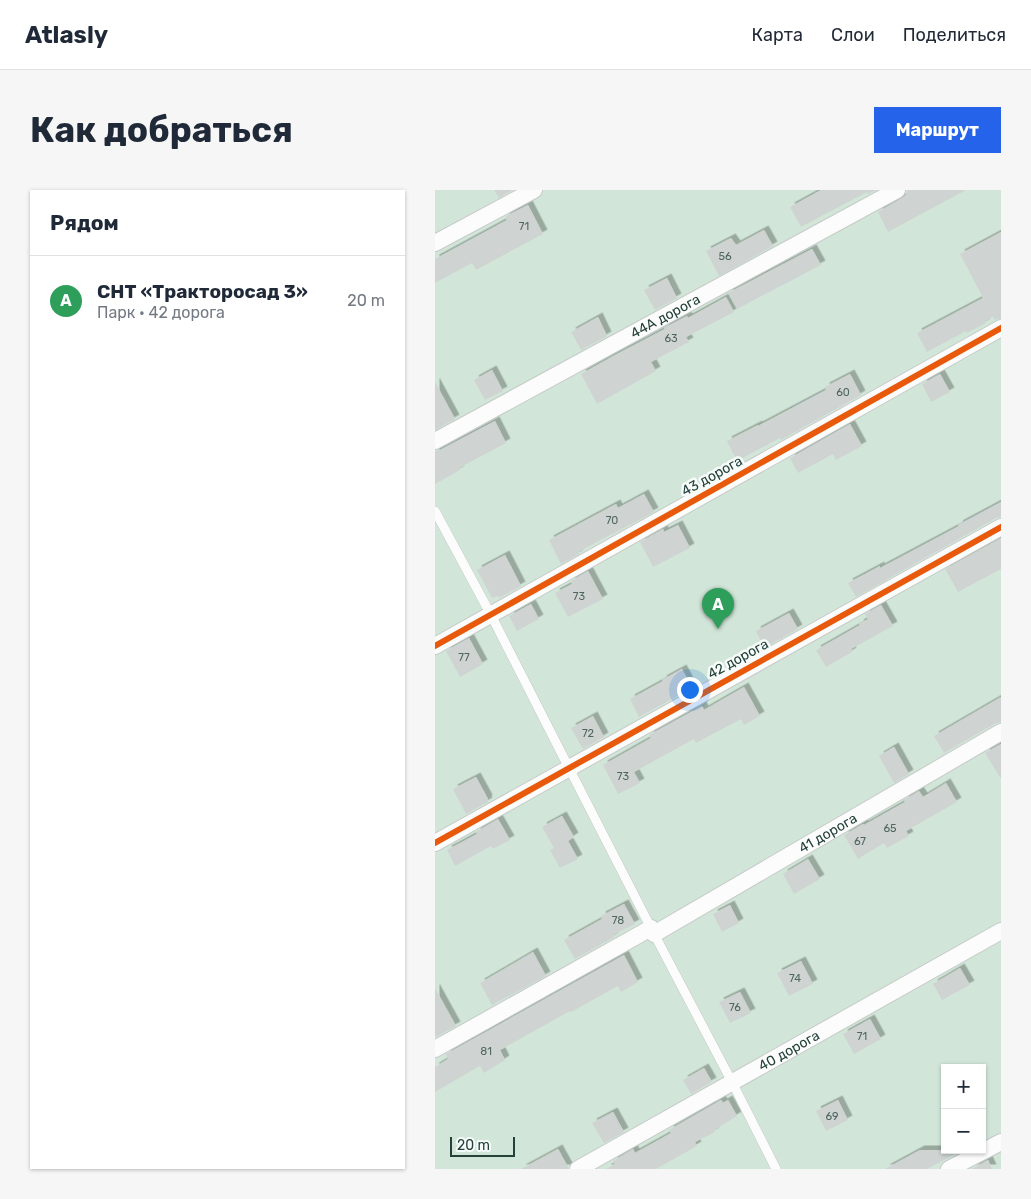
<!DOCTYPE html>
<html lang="ru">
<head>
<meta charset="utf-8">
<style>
  body { margin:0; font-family:Rubik,sans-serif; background:#f6f6f7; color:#1f2937 }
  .controls { position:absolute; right:15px; bottom:15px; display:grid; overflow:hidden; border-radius:0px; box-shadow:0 1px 4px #0004 }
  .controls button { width:45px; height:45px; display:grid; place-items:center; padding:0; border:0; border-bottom:1px solid #e0e1e3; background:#fff; color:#1f2937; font:25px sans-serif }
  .scale { position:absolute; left:15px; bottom:12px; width:65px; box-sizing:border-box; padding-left:5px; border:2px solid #24423a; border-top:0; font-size:14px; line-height:18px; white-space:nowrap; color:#24423a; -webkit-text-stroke:4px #f7fbf9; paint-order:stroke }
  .you { position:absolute; left:254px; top:499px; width:18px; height:18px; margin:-12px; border:4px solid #fff; border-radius:50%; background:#1a73e8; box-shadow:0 0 0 8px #1a73e833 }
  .badge { display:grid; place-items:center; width:32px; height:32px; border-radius:50%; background:#2563eb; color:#fff; font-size:16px; font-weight:700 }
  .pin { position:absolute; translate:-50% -41px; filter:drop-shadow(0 1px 2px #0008) }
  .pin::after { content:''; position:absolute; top:26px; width:18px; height:15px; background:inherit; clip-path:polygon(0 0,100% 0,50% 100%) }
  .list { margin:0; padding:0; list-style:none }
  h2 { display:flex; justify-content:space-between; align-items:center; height:65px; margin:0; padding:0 20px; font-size:21px }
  h2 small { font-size:16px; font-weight:400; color:#747a83 }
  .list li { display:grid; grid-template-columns:32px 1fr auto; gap:15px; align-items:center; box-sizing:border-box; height:90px; padding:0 20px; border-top:1px solid #e0e1e3 }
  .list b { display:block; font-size:19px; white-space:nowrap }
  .list p { margin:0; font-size:16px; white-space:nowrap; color:#747a83 }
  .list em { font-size:16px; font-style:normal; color:#747a83 }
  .map { position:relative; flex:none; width:566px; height:979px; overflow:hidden; border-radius:0px }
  header { display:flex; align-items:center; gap:30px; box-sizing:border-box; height:70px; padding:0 25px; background:#fff; border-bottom:1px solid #e0e1e3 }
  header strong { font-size:24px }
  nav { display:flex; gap:28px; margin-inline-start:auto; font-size:18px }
  .intro { display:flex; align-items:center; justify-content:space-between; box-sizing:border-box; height:120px; padding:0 30px }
  h1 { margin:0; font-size:35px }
  .button { padding:12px 22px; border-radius:0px; background:#2563eb; color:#fff; font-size:18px; font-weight:700 }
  main { display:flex; gap:30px; padding:0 30px }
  aside { flex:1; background:#fff; border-radius:0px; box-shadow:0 1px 4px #0004 }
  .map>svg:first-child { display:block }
  .green { fill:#d1e6d8; fill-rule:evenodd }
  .building { fill:#cfd4d2; filter:url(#shadow) }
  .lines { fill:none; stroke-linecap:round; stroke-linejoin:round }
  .service-casing { stroke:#c5cac8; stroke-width:10 }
  .minor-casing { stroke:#c5cac8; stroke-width:18 }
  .service { stroke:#fcfcfc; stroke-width:9 }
  .minor { stroke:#fcfcfc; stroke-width:16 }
  .cycleway-casing { stroke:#f7fbf9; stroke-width:9 }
  .cycleway { stroke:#e8590c; stroke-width:6 }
  .labels { text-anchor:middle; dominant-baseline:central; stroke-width:5; stroke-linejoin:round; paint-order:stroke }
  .number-label { font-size:11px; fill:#506761 }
  .street-label { font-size:14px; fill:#24423a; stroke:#f7fbf9 }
</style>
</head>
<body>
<header>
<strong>Atlasly</strong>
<nav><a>Карта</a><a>Слои</a><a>Поделиться</a></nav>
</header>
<div class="intro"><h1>Как добраться</h1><a class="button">Маршрут</a></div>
<main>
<aside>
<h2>Рядом<small></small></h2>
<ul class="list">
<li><span class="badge" style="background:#2e9e5b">A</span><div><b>СНТ «Тракторосад 3»</b><p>Парк · 42 дорога</p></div><em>20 m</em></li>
</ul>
</aside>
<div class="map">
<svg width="566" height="979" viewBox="0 0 566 979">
  <defs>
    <filter id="shadow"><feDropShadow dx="4.5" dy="-4.5" stdDeviation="0" flood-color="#0004"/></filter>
  </defs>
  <rect width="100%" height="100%" fill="#e8edeb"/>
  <!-- green -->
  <path class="green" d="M0,0H566V979H0ZM510,878H547V960H510Z"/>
  <!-- building -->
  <g class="building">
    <polygon points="59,0 78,0 64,8"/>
    <polygon points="386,0 441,0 433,4 432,2 366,37 355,17"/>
    <polygon points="472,0 531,0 453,42 443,22 467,8 471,5"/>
    <polygon points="93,15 108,44 41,80 37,73 0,93 0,69 72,30 70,28 73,25"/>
    <polygon points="329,40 338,56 284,86 271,61 296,48 301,55"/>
    <polygon points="566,42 566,128 560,130 558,127 550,131 551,133 532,143 531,141 492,162 482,143 548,108 525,64"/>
    <polygon points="377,59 386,75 302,119 293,103"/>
    <polygon points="232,88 242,108 220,120 209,100"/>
    <polygon points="291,107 299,122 251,147 254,152 216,172 221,181 162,214 146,184 182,164 230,139 229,138 252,126 253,128"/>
    <polygon points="163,127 172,146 146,160 136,142"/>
    <polygon points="57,180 68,201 50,210 39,190"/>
    <polygon points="415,184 426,205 346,250 345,248 302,271 292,251 323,235 323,236 391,200 390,197"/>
    <polygon points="505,184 515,202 496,212 487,194"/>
    <polygon points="0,192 20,229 0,240"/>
    <polygon points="60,231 71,253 24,278 25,280 0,294 0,261 5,260"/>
    <polygon points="415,234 427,256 401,270 398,264 363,283 355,268"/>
    <polygon points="209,304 219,322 143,362 144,364 126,374 114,350 181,314 183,318"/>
    <polygon points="566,312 566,327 561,328 421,407 413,393 445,376 445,378 524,336 523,335"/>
    <polygon points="243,335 255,358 218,377 205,352 228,339 229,342"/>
    <polygon points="566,348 566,379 523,402 510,379"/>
    <polygon points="70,365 86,396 64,408 63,406 57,408 42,380"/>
    <polygon points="153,381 168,409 133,427 120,403 137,394 136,391"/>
    <polygon points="96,414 104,429 82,441 74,426"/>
    <polygon points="446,415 458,436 416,459 417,462 391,477 381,460 425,435 424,434 433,429 430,424"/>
    <polygon points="354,423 363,439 329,458 321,441"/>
    <polygon points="34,448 48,474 25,487 11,461"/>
    <polygon points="247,479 257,498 204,527 195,509 228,491 227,490"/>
    <polygon points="309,497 325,526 309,535 306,529 261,553 259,549 199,582 205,593 183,604 168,575 216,548 214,545 267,516 269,520"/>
    <polygon points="566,507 566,532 561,533 509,563 499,546"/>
    <polygon points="158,526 169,547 148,559 136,538"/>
    <polygon points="566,554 566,589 550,563"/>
    <polygon points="459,557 474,584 459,593 444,566"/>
    <polygon points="41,587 53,609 52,610 53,612 31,624 18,599"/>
    <polygon points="511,593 522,612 471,641 474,646 452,658 449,653 423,669 409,645 428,634 429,635 470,612 469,610 484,601 488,607"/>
    <polygon points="127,626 139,647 133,651 143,669 125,678 115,660 119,658 107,637"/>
    <polygon points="63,629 75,650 58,659 56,656 20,676 12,660 42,644 41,642"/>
    <polygon points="373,669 385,689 359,704 348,684"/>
    <polygon points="189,714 200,734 178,745 179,747 140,769 129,750 167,729 166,726"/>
    <polygon points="295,715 304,733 287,742 278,724"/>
    <polygon points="98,762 111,786 57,815 45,793"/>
    <polygon points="189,765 203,792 186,802 183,796 136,822 135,821 65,860 70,870 49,883 45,876 0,902 0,877 13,869 11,864"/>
    <polygon points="366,771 378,794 354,806 342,783"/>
    <polygon points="525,778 535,795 507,810 498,794"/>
    <polygon points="0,798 21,836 1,847 0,845"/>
    <polygon points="305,802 316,823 295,833 284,812"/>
    <polygon points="435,829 446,849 419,864 408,844"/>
    <polygon points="269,878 277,892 256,904 248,890"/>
    <polygon points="286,910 288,913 293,910 302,926 279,940 280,942 260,952 262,956 221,979 171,979 180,974 178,971 198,959 200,963 236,943 234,940"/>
    <polygon points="403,910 413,930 391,941 381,921"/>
    <polygon points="178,922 189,942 169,953 157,933"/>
    <polygon points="123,959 133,977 133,979 86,979"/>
    <polygon points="485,960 528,960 492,979 450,979"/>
    <polygon points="553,970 557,979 537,979"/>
  </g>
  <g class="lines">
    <!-- service casing -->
    <g class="service-casing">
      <polyline id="service" points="0,321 56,425 134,578 216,738 297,892 341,979"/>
    </g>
    <!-- minor casing -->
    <g class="minor-casing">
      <g id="minor">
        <polyline points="0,53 99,0"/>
        <path id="s1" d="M0,251L462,0"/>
        <polyline points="0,456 566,138"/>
        <polyline points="0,653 566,337"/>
        <path id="s2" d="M219,744L566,542"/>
        <polyline points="0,859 216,738"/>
        <path id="s3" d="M143,979L566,741"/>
        <polyline points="514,979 566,952"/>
      </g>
    </g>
    <!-- service -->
    <use href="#service" class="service"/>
    <!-- minor -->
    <use href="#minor" class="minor"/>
    <!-- cycleway casing -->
    <g class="cycleway-casing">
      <g id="cycleway">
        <polyline points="0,456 566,138"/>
        <polyline points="0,653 566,337"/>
      </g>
    </g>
    <!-- cycleway -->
    <use href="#cycleway" class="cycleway"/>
  </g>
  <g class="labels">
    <!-- number labels -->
    <g class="number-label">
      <text x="89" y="36">71</text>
      <text x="290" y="66">56</text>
      <text x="236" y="148">63</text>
      <text x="408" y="202">60</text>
      <text x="177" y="330">70</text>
      <text x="144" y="406">73</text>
      <text x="29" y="467">77</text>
      <text x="153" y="543">72</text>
      <text x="188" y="586">73</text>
      <text x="455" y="638">65</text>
      <text x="425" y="651">67</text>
      <text x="183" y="730">78</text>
      <text x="360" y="788">74</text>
      <text x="300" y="817">76</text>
      <text x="427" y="846">71</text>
      <text x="51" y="861">81</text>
      <text x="397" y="926">69</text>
    </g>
    <!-- street labels -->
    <g class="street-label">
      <text stroke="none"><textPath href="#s1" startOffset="262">44А дорога</textPath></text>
      <text transform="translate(277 286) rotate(-29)">43 дорога</text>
      <text transform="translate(303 469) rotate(-29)">42 дорога</text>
      <text stroke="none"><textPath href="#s2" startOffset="201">41 дорога</textPath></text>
      <text stroke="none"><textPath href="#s3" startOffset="242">40 дорога</textPath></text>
    </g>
  </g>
</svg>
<div class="controls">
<button>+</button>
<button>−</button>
</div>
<div class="scale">20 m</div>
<div class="you"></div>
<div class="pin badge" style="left:283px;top:439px;background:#2e9e5b">A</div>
</div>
</main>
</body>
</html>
